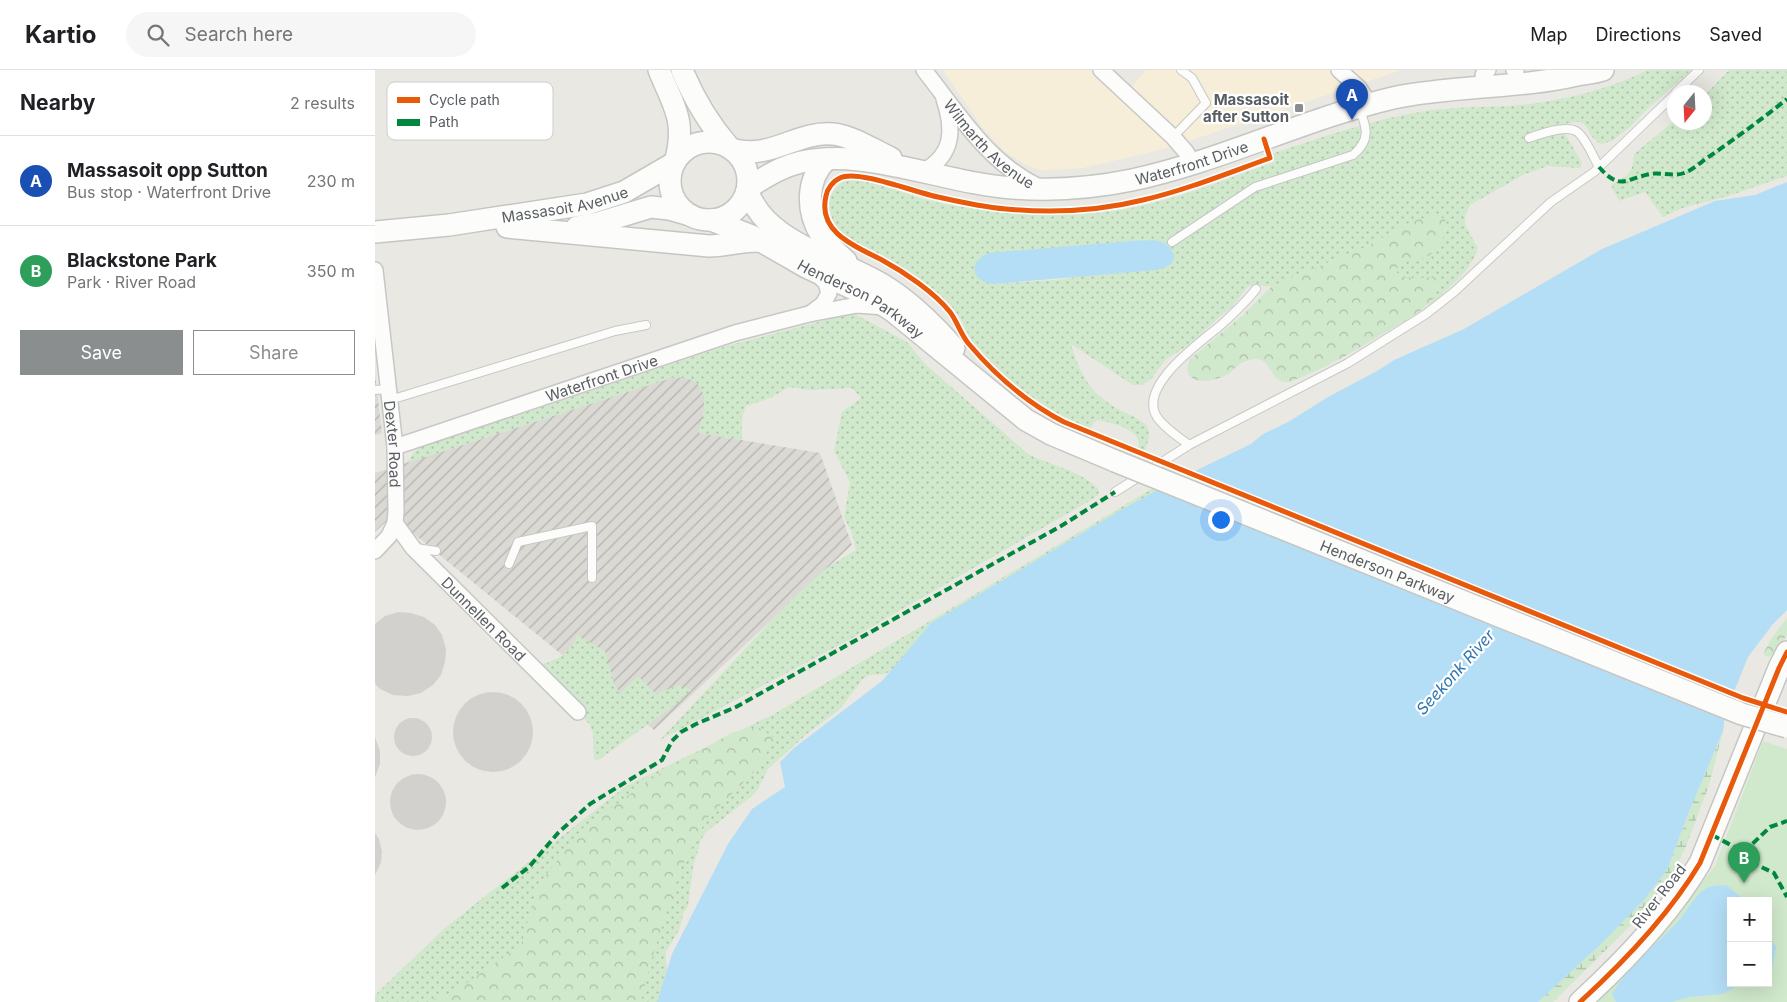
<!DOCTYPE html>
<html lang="en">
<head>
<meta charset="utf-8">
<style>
  body { margin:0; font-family:Inter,sans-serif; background:#f6f6f6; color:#202124 }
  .controls { position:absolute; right:15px; bottom:15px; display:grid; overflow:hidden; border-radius:0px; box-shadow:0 5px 20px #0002 }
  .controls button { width:45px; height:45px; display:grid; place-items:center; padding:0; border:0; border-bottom:1px solid #e0e0e0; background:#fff; color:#202124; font:25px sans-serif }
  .compass { position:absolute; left:1292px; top:15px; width:45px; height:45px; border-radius:50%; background:#fff; box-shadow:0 5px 20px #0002; rotate:198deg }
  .you { position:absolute; left:845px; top:449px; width:18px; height:18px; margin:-12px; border:4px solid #fff; border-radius:50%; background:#1a73e8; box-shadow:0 0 0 8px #1a73e833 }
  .badge { display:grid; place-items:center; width:32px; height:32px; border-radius:50%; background:#8b8e8f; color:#fff; font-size:16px; font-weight:700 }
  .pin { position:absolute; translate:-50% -41px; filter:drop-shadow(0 1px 2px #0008) }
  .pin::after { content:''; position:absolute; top:26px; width:18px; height:15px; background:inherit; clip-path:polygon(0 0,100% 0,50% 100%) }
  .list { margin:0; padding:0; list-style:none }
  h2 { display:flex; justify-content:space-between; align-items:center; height:65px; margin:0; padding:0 20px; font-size:21px }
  h2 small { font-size:16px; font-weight:400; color:#757577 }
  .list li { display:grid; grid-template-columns:32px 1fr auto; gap:15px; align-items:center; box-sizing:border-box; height:90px; padding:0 20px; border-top:1px solid #e0e0e0 }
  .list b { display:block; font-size:19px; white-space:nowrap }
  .list p { margin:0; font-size:16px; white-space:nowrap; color:#757577 }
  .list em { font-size:16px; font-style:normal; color:#757577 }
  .actions { display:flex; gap:10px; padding:15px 20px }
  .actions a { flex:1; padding:11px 0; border:1px solid #8b8e8f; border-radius:0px; text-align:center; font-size:18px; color:#8b8e8f }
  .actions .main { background:#8b8e8f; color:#fff }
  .icon { flex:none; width:28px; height:28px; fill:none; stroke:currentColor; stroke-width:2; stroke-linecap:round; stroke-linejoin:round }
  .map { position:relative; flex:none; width:1412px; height:932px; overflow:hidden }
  header { display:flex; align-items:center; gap:30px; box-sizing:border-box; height:70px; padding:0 25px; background:#fff; border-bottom:1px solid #e0e0e0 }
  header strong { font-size:24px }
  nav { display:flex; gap:28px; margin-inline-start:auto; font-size:18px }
  .search { width:350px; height:45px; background:#f6f6f6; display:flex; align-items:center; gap:12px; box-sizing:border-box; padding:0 18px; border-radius:28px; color:#757577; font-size:19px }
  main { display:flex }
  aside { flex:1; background:#fff }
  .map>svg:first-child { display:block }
  .commercial { fill:#f6eed9 }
  .industrial { fill:url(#industrial-furrows) }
  .grass { fill:url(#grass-dots); fill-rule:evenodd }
  .forest { fill:url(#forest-crowns) }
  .wetland { fill:url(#wetland-marsh) }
  .park { fill:#d0e8cb; fill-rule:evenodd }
  .water { fill:#b4def6 }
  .pier { fill:#eae8e2 }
  .building { fill:#d3d1ce }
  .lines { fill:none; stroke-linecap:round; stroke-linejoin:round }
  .lane-casing { stroke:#c7c7c7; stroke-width:10 }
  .street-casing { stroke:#c7c7c7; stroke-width:18 }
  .secondary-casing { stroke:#c5c6c4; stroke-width:24 }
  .lane { stroke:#fcfcfb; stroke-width:8 }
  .street { stroke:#fcfcfb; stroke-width:15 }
  .secondary { stroke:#fcfcfb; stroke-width:21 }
  .secondary-bridge-casing { stroke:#c5c6c4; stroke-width:24; stroke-linecap:butt }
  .secondary-bridge { stroke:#fcfcfb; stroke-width:21 }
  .quiet { stroke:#00873e; stroke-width:4; stroke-dasharray:8 4; stroke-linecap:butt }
  .cycleway-casing { stroke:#fff; stroke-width:8 }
  .cycleway { stroke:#e8590c; stroke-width:5 }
  .poi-dot { fill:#8b8e8f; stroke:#fff; stroke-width:2 }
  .labels { text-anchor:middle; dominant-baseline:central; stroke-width:4.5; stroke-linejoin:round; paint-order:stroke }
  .poi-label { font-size:15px; font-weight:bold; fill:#585d62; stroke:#fff; text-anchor:end }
  .street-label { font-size:15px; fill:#585d62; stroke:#fff }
  .water-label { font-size:16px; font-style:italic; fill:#2e76b2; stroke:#fff }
  .key { fill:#fff; stroke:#cdced0; stroke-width:1 }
  .key-label { font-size:14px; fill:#585d62 }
</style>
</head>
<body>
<header>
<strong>Kartio</strong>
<div class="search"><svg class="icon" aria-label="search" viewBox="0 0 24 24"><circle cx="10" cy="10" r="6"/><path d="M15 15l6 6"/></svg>Search here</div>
<nav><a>Map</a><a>Directions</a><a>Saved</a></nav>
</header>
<main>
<aside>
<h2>Nearby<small>2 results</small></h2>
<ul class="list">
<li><span class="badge" style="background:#1a4fb4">A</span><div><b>Massasoit opp Sutton</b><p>Bus stop · Waterfront Drive</p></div><em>230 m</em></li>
<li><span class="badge" style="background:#2e9e5b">B</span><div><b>Blackstone Park</b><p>Park · River Road</p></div><em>350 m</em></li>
</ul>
<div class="actions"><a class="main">Save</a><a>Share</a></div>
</aside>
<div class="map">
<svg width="1412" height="932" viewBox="0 0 1412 932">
  <defs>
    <pattern id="industrial-furrows" width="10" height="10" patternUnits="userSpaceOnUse" patternTransform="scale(1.25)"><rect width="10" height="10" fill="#dbd9d3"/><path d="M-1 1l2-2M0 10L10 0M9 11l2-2" fill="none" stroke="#b4b3af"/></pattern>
    <pattern id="grass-dots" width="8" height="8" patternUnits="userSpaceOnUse" patternTransform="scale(1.25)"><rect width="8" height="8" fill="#d0e8cb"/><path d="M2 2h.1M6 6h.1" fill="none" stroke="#acbfa8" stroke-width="1.8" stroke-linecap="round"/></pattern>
    <pattern id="forest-crowns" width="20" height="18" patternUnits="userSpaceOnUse" patternTransform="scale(1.25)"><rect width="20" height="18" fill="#d0e8cb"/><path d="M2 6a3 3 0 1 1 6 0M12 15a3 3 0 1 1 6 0" fill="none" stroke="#acbfa8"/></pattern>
    <pattern id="wetland-marsh" width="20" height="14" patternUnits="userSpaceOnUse" patternTransform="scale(1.25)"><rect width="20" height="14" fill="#d0e8cb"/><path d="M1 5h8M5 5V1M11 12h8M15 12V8" fill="none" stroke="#acbfa8"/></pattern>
  </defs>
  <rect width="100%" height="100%" fill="#eae8e2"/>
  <!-- commercial -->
  <polygon class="commercial" points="568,0 731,0 753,21 771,0 1027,0 793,78 708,98 674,100 665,100 651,95 629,81 607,57"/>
  <!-- industrial -->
  <g class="industrial">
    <polygon points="0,303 7,363 0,365"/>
    <polygon points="306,307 315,308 322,312 328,322 330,332 329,343 324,363 445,383 477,475 279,660 17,446 0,462 0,403 296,308"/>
  </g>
  <!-- grass -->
  <g class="grass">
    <path d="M1273,0H1316L1272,39L1254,58L1237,71L1226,74C1205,62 1221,45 1185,55L1207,93L1205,98L1173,96L1150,104L1095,135L1090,146V155L1103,178C1096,202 1070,222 1051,238L1059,226L1064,213C1050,210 1033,210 1021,202L1023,195C1032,190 1041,191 1051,187C1063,182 1068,169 1071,157L1037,151L993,176L897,216H873L857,237L843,248L817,273L791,289L776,309L767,315H758L696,274C705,305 715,324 745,340C756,346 766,348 773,358L774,368L770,381L763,378C770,360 735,352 722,350L719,352L715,359C667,339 634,313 600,274C591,264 589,252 581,242C569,225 550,213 534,201C525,195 515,189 505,184C485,174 459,166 455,140C454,134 454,129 457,124C460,118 465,112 472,111C490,106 532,125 552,130C568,134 585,137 601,139C657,147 719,148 774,134C817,124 859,106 900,92L897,84C948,67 998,49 1051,41C1082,36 1114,38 1146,35C1189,31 1234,19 1273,0ZM756,171C769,171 783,168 794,176L710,205L691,209L619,214L718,175Z"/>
    <path d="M1354,0H1412V106L1353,126L1307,138L1288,147L1270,122L1244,131L1236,115C1253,105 1258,105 1259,84L1299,51L1300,52H1330V25Z"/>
    <path d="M478,243L532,272L550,294L653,384C677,396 703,400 723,418L724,424L716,430L472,571L285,670L413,533L450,499L481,480L477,463L469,447L475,412L459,381L467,342L486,328L477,318L436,320L414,317L395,328L371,336L367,347V370L323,363C332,335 336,304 296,308L32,393L39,382L46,377L351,276Z"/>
    <polygon points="780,417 794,425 517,600 510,604 494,605 487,610 465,639 433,663 393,699 383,719 377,726 331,762 326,770 318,797 313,836 308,844 305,858 291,882 291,892 294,908 290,932 0,932 0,925 71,857 251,716 399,644"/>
    <path d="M200,564L230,581L239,613L245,624L263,606L281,624L304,615L317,620L302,631L307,630L222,691L219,689L218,664L215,655L163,595C180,592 196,583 202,566Z"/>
  </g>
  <!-- forest -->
  <g class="forest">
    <path d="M1061,145L1070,149C1072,164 1065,181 1051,187C1041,191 1032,190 1023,195L1021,202C1034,212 1048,206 1063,208C1067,224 1051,237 1040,245C1003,266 968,290 929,306C924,308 917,312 911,312C892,311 898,281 871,291C864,293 859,300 853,304C844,309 826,315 816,307C810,302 813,295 815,289L868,245L897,216L993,176L1037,151Z"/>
    <polygon points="1412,548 1412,565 1397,585 1393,587 1388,584 1398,566"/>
    <polygon points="385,658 401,669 378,703 332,748 305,800 274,898 266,932 53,932 80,921 146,875 163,815 207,759 276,709 358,662"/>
  </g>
  <!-- wetland -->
  <polygon class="wetland" points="1348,661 1334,715 1312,774 1297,807 1255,856 1178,932 1163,932 1224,876 1269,830 1292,800 1313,744"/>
  <!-- park -->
  <path class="park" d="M1388,671L1412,679V932H1215L1245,907L1285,866L1340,796ZM1356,831H1393V913H1356Z"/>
  <!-- water -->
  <g class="water">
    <polygon points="1412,112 1412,540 1398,554 1373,587 1350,644 1348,661 1313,744 1292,800 1269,830 1224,876 1163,932 282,932 297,884 353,774 377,739 410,717 405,692 419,678 507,611 556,553 741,443 795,413 876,374 888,364 915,351 953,327 1002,301 1019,290 1089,259 1227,179 1340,131 1380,125"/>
    <path d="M756,171C766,171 778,169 787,172C795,175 803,186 796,194C792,197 786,198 782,200L619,214C597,212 592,194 613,183Z"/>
    <path d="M1351,815L1371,831H1356V913H1368L1348,924L1314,927L1296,932H1241L1237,924C1254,896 1280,875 1302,853C1312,842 1319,825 1332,818C1337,815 1346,816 1351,815Z"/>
    <polygon points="1393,866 1401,877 1397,898 1393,900"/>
  </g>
  <!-- pier -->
  <polygon class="pier" points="816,400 1362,622 1353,645 1352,651 779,419"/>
  <!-- building -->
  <g class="building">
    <polygon points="23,542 36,543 49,547 60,555 67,565 71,579 70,592 66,605 58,615 46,623 33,626 18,625 5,619 0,614 0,554 10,546"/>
    <circle cx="118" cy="662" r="40"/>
    <circle cx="38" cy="667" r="19"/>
    <polygon points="0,667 5,681 5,694 0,707"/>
    <circle cx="43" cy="732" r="28"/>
    <polygon points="0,763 4,769 7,781 6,793 0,805"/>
  </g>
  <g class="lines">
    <!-- lane casing -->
    <g class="lane-casing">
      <g id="lane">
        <polyline points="1301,22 1324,0"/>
        <polyline points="798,67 831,33 817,8 806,0"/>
        <path d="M1154,68C1165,64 1190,55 1201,61C1209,65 1219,88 1224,97"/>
        <path d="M797,172L880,117L978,85C996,70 992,57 984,38"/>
        <polyline points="0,320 13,319"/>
        <polyline points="15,330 240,261 271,255"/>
        <path d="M814,375C804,367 789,358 782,347C762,316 826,272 846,255C858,244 871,232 881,219"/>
        <polyline points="740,422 814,375 973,293 1051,244 1079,222 1176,132 1219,102 1300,24"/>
        <polyline points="41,478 61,481"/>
        <polyline points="134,494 143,472 217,456 217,508"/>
      </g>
    </g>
    <!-- street casing -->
    <g class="street-casing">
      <g id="street">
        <path id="s1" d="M549,0C584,44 612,92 664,117"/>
        <polyline points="726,0 798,67 811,82 818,93"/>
        <polyline points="964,0 984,18 995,35"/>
        <polyline points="1139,0 1141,1"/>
        <polyline points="1108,5 1113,0"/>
        <path d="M549,101C579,84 579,59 569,29"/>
        <path id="s2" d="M0,200L20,377L21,442L20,453L14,466L0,481"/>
        <polyline points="436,243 448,234 454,223 451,213 442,204"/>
        <path id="s3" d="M20,377L360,263L434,244L482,235L509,237"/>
        <path id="s4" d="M20,453L38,478L203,642"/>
      </g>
    </g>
    <!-- secondary casing -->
    <g class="secondary-casing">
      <g id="secondary">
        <path d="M284,0C298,35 311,49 301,89"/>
        <path d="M307,0C319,29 334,54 354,77"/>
        <circle cx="334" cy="111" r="39"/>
        <path d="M359,80C398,89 422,61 458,64C478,66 498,80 516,88"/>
        <path d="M452,89C431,109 431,141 446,165C453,175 462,183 471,191"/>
        <path id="s5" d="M373,118C387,109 400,100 416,95C482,73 569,114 638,118C677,121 718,118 757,110C846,91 929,49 1018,28C1079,15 1141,19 1202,5C1211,3 1220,3 1228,0"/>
        <path d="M372,121C377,132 383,142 391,150C420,180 472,193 508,215C536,232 558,254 579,278"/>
        <path id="s6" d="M336,150L377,166L431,197L494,226L519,242L651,350L676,364L740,391"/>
        <path d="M132,157L334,176C352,176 369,170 387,171"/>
        <polyline points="202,157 223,153 276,137 294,139 315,145"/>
        <path id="s7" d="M0,162L74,155L212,134L249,122L299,93"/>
        <path d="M1205,932C1250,891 1294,845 1325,793L1404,598L1412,582"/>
      </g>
    </g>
    <!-- lane -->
    <use href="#lane" class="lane"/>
    <!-- street -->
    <use href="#street" class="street"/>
    <!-- secondary -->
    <use href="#secondary" class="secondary"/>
    <!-- secondary-bridge casing -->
    <g class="secondary-bridge-casing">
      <g id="secondary-bridge">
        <path id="s8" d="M740,391L1367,644L1412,657"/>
      </g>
    </g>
    <!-- secondary-bridge -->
    <use href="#secondary-bridge" class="secondary-bridge"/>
    <!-- quiet -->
    <g class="quiet">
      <path d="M1224,97C1245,121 1250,109 1275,104C1286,102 1299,107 1309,103C1318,100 1327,91 1335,86C1361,68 1387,49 1412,29"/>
      <polyline points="1337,765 1369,782 1380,794 1399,803 1412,827"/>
      <polyline points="1369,782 1395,757 1412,751"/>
      <polyline points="127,818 154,797 183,763 215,734 287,690 297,671 306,662 321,654 361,637 686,456 740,422"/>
    </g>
    <!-- cycleway casing -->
    <g class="cycleway-casing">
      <g id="cycleway">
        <path d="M889,69L895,88C853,103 811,120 768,130C724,141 676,143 631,139C608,137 585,132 563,127C542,123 482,99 465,108C458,111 452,119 451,126C442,163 482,177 507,190C529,202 559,222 575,242C582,251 585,263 593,273C620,305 652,333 689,352L1368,628L1412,642"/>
        <path d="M1205,932C1250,891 1294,845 1325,793L1404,598L1412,582"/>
      </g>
    </g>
    <!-- cycleway -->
    <use href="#cycleway" class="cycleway"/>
  </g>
  <!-- markers -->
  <rect class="poi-dot" x="919" y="33" width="10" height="10" rx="2.5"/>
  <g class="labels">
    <!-- poi labels -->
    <g class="poi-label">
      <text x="914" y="29">Massasoit<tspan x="914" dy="17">after Sutton</tspan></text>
    </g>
    <!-- street labels -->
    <g class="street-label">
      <text stroke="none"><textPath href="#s1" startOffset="99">Wilmarth Avenue</textPath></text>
      <text stroke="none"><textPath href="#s5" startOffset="456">Waterfront Drive</textPath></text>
      <text stroke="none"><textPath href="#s7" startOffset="192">Massasoit Avenue</textPath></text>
      <text stroke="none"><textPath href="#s6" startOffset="170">Henderson Parkway</textPath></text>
      <text stroke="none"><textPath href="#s3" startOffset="218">Waterfront Drive</textPath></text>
      <text stroke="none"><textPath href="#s2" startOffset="175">Dexter Road</textPath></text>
      <text stroke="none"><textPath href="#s8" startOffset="294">Henderson Parkway</textPath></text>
      <text stroke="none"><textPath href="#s4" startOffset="131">Dunnellen Road</textPath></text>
      <text transform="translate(1284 826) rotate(-52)">River Road</text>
    </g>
    <!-- water labels -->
    <g class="water-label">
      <text transform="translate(1080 602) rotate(-48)">Seekonk River</text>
    </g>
  </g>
  <!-- legend -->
  <rect x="12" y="12" width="166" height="58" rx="8" class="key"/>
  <rect x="22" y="27" width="23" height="6" fill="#e8590c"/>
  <rect x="22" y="49" width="23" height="7" fill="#00873e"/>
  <g class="key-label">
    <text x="54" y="35">Cycle path</text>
    <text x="54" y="57">Path</text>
  </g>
</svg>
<div class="controls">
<button>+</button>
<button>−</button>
</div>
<svg class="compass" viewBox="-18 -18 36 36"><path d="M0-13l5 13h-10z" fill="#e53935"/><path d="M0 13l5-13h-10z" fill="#757577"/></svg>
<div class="you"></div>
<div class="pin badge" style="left:977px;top:50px;background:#1a4fb4">A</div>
<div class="pin badge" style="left:1369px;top:813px;background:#2e9e5b">B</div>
</div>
</main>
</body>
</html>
